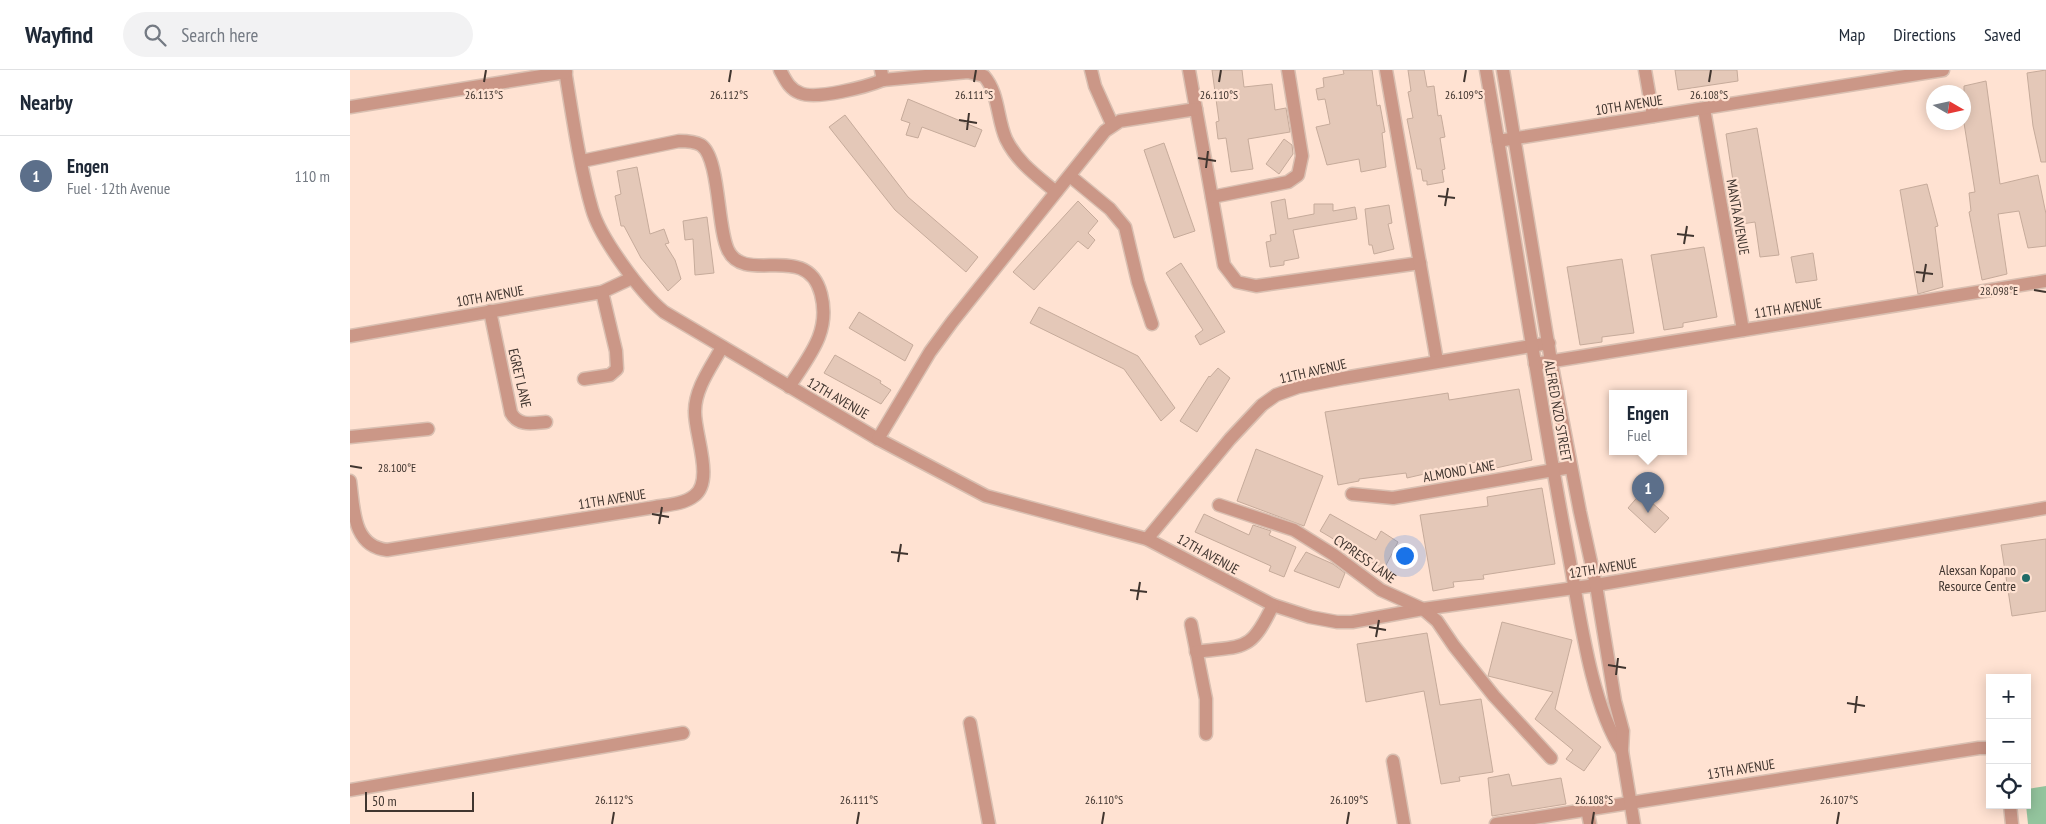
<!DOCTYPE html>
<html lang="en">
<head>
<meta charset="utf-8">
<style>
  body { margin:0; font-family:"PT Sans Narrow",sans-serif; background:#f2f2f3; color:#1f2937 }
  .controls { position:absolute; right:15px; bottom:15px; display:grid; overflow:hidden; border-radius:0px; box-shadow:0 2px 12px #0003 }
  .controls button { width:45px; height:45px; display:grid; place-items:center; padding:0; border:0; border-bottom:1px solid #e0e1e3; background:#fff; color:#1f2937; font:25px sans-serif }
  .compass { position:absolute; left:1576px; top:15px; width:45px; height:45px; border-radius:50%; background:#fff; box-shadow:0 2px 12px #0003; rotate:99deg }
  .scale { position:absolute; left:15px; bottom:12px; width:109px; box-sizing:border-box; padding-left:5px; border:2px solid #40352f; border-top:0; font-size:14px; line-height:18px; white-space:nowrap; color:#40352f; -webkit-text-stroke:4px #ffe2d2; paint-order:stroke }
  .you { position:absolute; left:1054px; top:485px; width:18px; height:18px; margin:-12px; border:4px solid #fff; border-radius:50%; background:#1a73e8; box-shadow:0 0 0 8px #1a73e833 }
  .badge { display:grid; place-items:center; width:32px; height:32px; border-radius:50%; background:#111827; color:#fff; font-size:16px; font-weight:700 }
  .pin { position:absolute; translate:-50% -41px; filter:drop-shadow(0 1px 2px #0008) }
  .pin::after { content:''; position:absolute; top:26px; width:18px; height:15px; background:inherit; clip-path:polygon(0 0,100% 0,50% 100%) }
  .popup { position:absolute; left:1259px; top:320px; width:78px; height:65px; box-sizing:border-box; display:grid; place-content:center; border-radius:0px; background:#fff; filter:drop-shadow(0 1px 4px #0005); font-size:16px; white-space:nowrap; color:#747a83 }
  .popup b { font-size:19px; color:#1f2937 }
  .popup::after { content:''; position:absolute; left:50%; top:100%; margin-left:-10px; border:10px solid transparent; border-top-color:#fff }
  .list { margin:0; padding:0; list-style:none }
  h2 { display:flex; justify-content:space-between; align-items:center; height:65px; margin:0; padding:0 20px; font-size:21px }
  h2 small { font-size:16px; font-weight:400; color:#747a83 }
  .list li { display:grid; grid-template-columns:32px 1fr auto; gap:15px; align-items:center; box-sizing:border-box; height:80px; padding:0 20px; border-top:1px solid #e0e1e3 }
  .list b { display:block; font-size:19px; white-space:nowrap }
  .list p { margin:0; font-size:16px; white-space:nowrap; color:#747a83 }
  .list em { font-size:16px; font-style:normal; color:#747a83 }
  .icon { flex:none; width:28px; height:28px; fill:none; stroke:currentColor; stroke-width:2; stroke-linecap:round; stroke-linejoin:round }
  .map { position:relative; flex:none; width:1696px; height:754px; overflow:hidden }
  header { display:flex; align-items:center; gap:30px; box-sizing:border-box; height:70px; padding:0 25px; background:#fff; border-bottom:1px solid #e0e1e3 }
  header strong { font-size:24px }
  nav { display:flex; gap:28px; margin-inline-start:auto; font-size:18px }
  .search { width:350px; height:45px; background:#f2f2f3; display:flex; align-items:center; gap:12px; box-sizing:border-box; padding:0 18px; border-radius:28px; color:#747a83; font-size:19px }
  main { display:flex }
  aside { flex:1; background:#fff }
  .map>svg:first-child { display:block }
  .green { fill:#93c49d }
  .building { fill:#e4c8b8; stroke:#c6ab9b }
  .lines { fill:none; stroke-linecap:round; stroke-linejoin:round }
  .minor-casing { stroke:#d9bfb1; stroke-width:15 }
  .tertiary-casing { stroke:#d9bfb1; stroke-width:15 }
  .minor { stroke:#cb9787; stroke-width:12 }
  .tertiary { stroke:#cb9787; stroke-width:12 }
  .ticks { fill:none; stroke:#40352f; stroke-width:2 }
  .poi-dot { fill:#206b67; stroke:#ffe2d2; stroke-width:2 }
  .labels { text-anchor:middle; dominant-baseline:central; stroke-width:4.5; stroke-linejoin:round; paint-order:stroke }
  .street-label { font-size:14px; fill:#40352f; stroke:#ffe2d2 }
  .poi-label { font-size:14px; fill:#40352f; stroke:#ffe2d2; text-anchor:end }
  .ticks-label { font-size:12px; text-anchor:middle; fill:#40352f; stroke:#ffe2d2; stroke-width:4.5; stroke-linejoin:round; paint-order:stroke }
</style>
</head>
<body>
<header>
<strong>Wayfind</strong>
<div class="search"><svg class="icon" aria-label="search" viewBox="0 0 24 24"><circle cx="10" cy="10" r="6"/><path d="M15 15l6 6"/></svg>Search here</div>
<nav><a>Map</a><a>Directions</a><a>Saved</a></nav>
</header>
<main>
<aside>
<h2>Nearby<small></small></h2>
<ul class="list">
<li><span class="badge" style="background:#5c6f8a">1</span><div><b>Engen</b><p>Fuel · 12th Avenue</p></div><em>110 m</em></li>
</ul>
</aside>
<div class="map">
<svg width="1696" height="754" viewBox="0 0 1696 754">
  <rect width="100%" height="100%" fill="#ffe2d2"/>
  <!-- green -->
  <polygon class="green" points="1696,716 1696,754 1678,754 1676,735 1677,719"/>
  <!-- building -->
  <g class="building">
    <polygon points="862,0 892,0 894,17 922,14 925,40 936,38 940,62 898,69 903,99 881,102 876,68 868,69 866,52 869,51"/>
    <polygon points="993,0 1022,0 1027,36 1030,35 1035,62 1032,63 1036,97 1011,102 1009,89 977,95 966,57 980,54 975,29 968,30 966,19 974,17 973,8 994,4"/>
    <polygon points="1058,0 1074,0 1077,17 1084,16 1088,46 1091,45 1095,67 1090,68 1095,99 1092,100 1094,112 1077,115 1077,111 1073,111 1071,99 1067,99 1057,49 1063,48 1058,22 1061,21"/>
    <polygon points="1325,0 1387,0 1388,11 1328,20"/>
    <polygon points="1696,0 1696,92 1691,92 1683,56 1677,3"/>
    <polygon points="1636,11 1650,114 1688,105 1696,144 1696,176 1678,178 1669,141 1648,144 1657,204 1632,210 1619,142 1621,141 1619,123 1625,122 1614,53 1614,16"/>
    <polygon points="558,29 632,60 625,77 572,57 568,68 556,65 560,53 551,50"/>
    <polygon points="495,45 558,127 628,187 616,202 545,140 479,57"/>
    <polygon points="1407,58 1429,185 1410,187 1405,152 1385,155 1379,125 1385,124 1376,64"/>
    <polygon points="934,69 942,75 943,84 929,104 916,94"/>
    <polygon points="814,73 845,161 824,168 794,80"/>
    <polygon points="287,97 300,164 314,159 319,173 315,174 325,190 331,209 318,221 291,188 274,156 271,156 265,126 271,124 267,101"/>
    <polygon points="1577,114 1588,156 1585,157 1593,217 1568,224 1550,120"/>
    <polygon points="935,129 938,149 964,144 964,134 983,134 983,141 1005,137 1007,149 943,160 949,188 934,191 934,195 920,197 916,172 921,171 920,165 926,164 921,132"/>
    <polygon points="728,131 748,151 738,163 745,170 738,179 728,171 684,220 663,202"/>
    <polygon points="1039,135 1042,153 1038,154 1044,179 1024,184 1022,175 1019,175 1015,139"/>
    <polygon points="357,147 364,203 345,205 343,169 335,170 333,151"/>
    <polygon points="1354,177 1367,247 1333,253 1333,257 1314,260 1301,185"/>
    <polygon points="1463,183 1467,210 1446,213 1441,187"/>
    <polygon points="1272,189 1284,263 1252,267 1252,272 1230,275 1217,197"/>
    <polygon points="831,193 875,262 850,275 845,266 853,260 816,203"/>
    <polygon points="689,237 788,286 825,338 811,351 774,299 680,253"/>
    <polygon points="509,242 563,275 555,291 499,258"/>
    <polygon points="485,285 531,311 530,313 541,320 531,334 474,303"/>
    <polygon points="868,298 880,308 847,362 830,351 859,306 860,307"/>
    <polygon points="1169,319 1182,390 1128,402 1126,392 1057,408 1056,403 1009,409 1009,411 988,415 975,342 1098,323 1099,330"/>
    <polygon points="906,379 973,406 954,456 887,431"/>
    <polygon points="1192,418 1205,494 1133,505 1134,509 1103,512 1104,517 1083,521 1070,445 1138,436 1137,427"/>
    <polygon points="1291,423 1319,448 1305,463 1278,438"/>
    <polygon points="854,444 899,465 903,455 921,461 919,465 946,477 934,507 919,501 921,496 845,462"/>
    <polygon points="980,444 1026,470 1031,461 1048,472 1034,499 970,461"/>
    <polygon points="1696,469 1696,541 1662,546 1651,475"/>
    <polygon points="956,482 983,494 995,503 989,518 944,501"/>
    <polygon points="1152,552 1222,570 1205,639 1251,677 1234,701 1216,689 1223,680 1185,649 1203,622 1138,606"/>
    <polygon points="1077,563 1090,635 1131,629 1143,702 1109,707 1110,711 1091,714 1074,621 1016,632 1007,574"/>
    <polygon points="1159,704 1162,716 1211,708 1216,734 1142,746 1138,708"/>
  </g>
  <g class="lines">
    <!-- minor casing -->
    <g class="minor-casing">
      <g id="minor">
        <path d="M215,0C222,43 230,98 242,139C250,168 291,223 314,242L528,369L636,426L797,469L923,535L960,547L987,552H1002L1073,539L1246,515L1696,438"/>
        <path d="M430,0C435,9 439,19 450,23C466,30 516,17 533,10"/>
        <path d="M531,0L533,10L618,2L634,6C649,23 647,49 656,69C667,92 687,106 706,122"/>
        <polyline points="741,0 745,16 762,54"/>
        <polyline points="839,0 874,195 887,212 906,216 1070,193"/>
        <polyline points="1036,0 1087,291"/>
        <polyline points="1295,0 1303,46"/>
        <polyline points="0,37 216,2"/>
        <polyline points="1354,39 1393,260"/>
        <polyline points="1148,71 1593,0"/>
        <path d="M232,91L329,71C336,71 344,71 351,75C370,88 367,158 378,180C395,216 457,170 471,224C481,262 459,286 439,317"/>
        <polyline points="720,106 760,139 775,157 788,212 802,254"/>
        <polyline points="862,127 938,112 948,105 952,86 938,0"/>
        <path d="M140,241L161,343C169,357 183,353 196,352"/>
        <polyline points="0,266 252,222 282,208"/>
        <polyline points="1185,294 1696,211"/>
        <polyline points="234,309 260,305 267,299 266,281 252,222"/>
        <polyline points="0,367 78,359"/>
        <polyline points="528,369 580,282 602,252 755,61 770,51 846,39"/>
        <path d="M0,411C4,438 2,476 37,480L299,438C313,435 333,435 344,426C365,411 344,363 345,341C345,318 362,296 372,277"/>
        <polyline points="1002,424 1043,428 1221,397"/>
        <polyline points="869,435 944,460 984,485 1031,520 1073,539 1087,551 1104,576 1144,626 1201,688"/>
        <polyline points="797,469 880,369 912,335 926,325 948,317 994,308 1199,273"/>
        <polyline points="841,554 856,629 856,664"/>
        <path d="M846,582C895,575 900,583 923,535"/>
        <polyline points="620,653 639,754"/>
        <polyline points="1043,691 1054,754"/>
        <polyline points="0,720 333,663"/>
        <polyline points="1660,735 1662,754"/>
        <polyline points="1237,739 1240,754"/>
        <polyline points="1146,754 1629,678 1640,678"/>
      </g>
    </g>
    <!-- tertiary casing -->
    <g class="tertiary-casing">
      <g id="tertiary">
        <path d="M1136,0C1164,160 1188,321 1218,481C1229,538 1240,633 1272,681"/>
        <polyline points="1153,0 1201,291 1230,442 1246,515 1265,631 1273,661 1272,681 1284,754"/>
      </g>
    </g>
    <!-- minor -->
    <use href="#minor" class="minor"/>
    <!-- tertiary -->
    <use href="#tertiary" class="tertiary"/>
  </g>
  <!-- ticks -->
  <path class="ticks" d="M134,12L136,0M379,12L381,0M624,12L626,0M869,12L871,0M1114,12L1116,0M1359,12L1361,0M609,50L627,53M617,60L619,43M848,88L866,91M856,98L858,81M1088,126L1105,128M1095,136L1098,118M1327,164L1344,166M1334,174L1337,156M1566,202L1583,204M1573,212L1576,194M1684,220L1696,222M0,396L12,398M302,444L319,447M309,454L312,437M541,482L558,484M548,492L551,474M780,520L797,522M787,530L790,512M1019,557L1036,560M1026,567L1029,550M1258,595L1276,598M1266,605L1268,588M1497,633L1515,636M1505,643L1507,626M262,754L264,742M507,754L509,742M752,754L754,742M997,754L999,742M1242,754L1244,742M1487,754L1489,742"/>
  <!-- markers -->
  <circle class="poi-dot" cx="1676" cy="508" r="5"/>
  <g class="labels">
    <!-- street labels -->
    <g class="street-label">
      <text transform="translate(1279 35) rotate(-9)">10TH AVENUE</text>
      <text transform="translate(1388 147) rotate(80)">MANTA AVENUE</text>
      <text transform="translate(140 226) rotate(-10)">10TH AVENUE</text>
      <text transform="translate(1438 238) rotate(-9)">11TH AVENUE</text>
      <text transform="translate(963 301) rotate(-13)">11TH AVENUE</text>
      <text transform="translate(170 308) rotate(77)">EGRET LANE</text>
      <text transform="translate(488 328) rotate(30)">12TH AVENUE</text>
      <text transform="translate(1208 341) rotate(80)">ALFRED NZO STREET</text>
      <text transform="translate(1109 401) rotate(-10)">ALMOND LANE</text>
      <text transform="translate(262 429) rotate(-9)">11TH AVENUE</text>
      <text transform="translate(858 484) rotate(29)">12TH AVENUE</text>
      <text transform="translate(1015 489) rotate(35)">CYPRESS LANE</text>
      <text transform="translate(1253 498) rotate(-9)">12TH AVENUE</text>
      <text transform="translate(1391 699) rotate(-9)">13TH AVENUE</text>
    </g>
    <!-- poi labels -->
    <g class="poi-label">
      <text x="1666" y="500">Alexsan Kopano<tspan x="1666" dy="16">Resource Centre</tspan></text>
    </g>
  </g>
  <g class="ticks-label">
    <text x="134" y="29">26.113°S</text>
    <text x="379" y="29">26.112°S</text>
    <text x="624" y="29">26.111°S</text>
    <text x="869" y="29">26.110°S</text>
    <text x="1114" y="29">26.109°S</text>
    <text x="1359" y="29">26.108°S</text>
    <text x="1649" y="225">28.098°E</text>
    <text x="47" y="402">28.100°E</text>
    <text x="264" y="734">26.112°S</text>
    <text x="509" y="734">26.111°S</text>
    <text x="754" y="734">26.110°S</text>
    <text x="999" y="734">26.109°S</text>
    <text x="1244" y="734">26.108°S</text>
    <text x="1489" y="734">26.107°S</text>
  </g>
</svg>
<div class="controls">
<button>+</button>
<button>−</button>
<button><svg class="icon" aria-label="locate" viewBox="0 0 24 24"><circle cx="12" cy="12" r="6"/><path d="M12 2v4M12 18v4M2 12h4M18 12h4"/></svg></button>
</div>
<svg class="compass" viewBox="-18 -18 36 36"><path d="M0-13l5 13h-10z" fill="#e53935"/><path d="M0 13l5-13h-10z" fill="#747a83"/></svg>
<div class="scale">50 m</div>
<div class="you"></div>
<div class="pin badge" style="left:1298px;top:443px;background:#5c6f8a">1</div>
<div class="popup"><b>Engen</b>Fuel</div>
</div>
</main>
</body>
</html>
